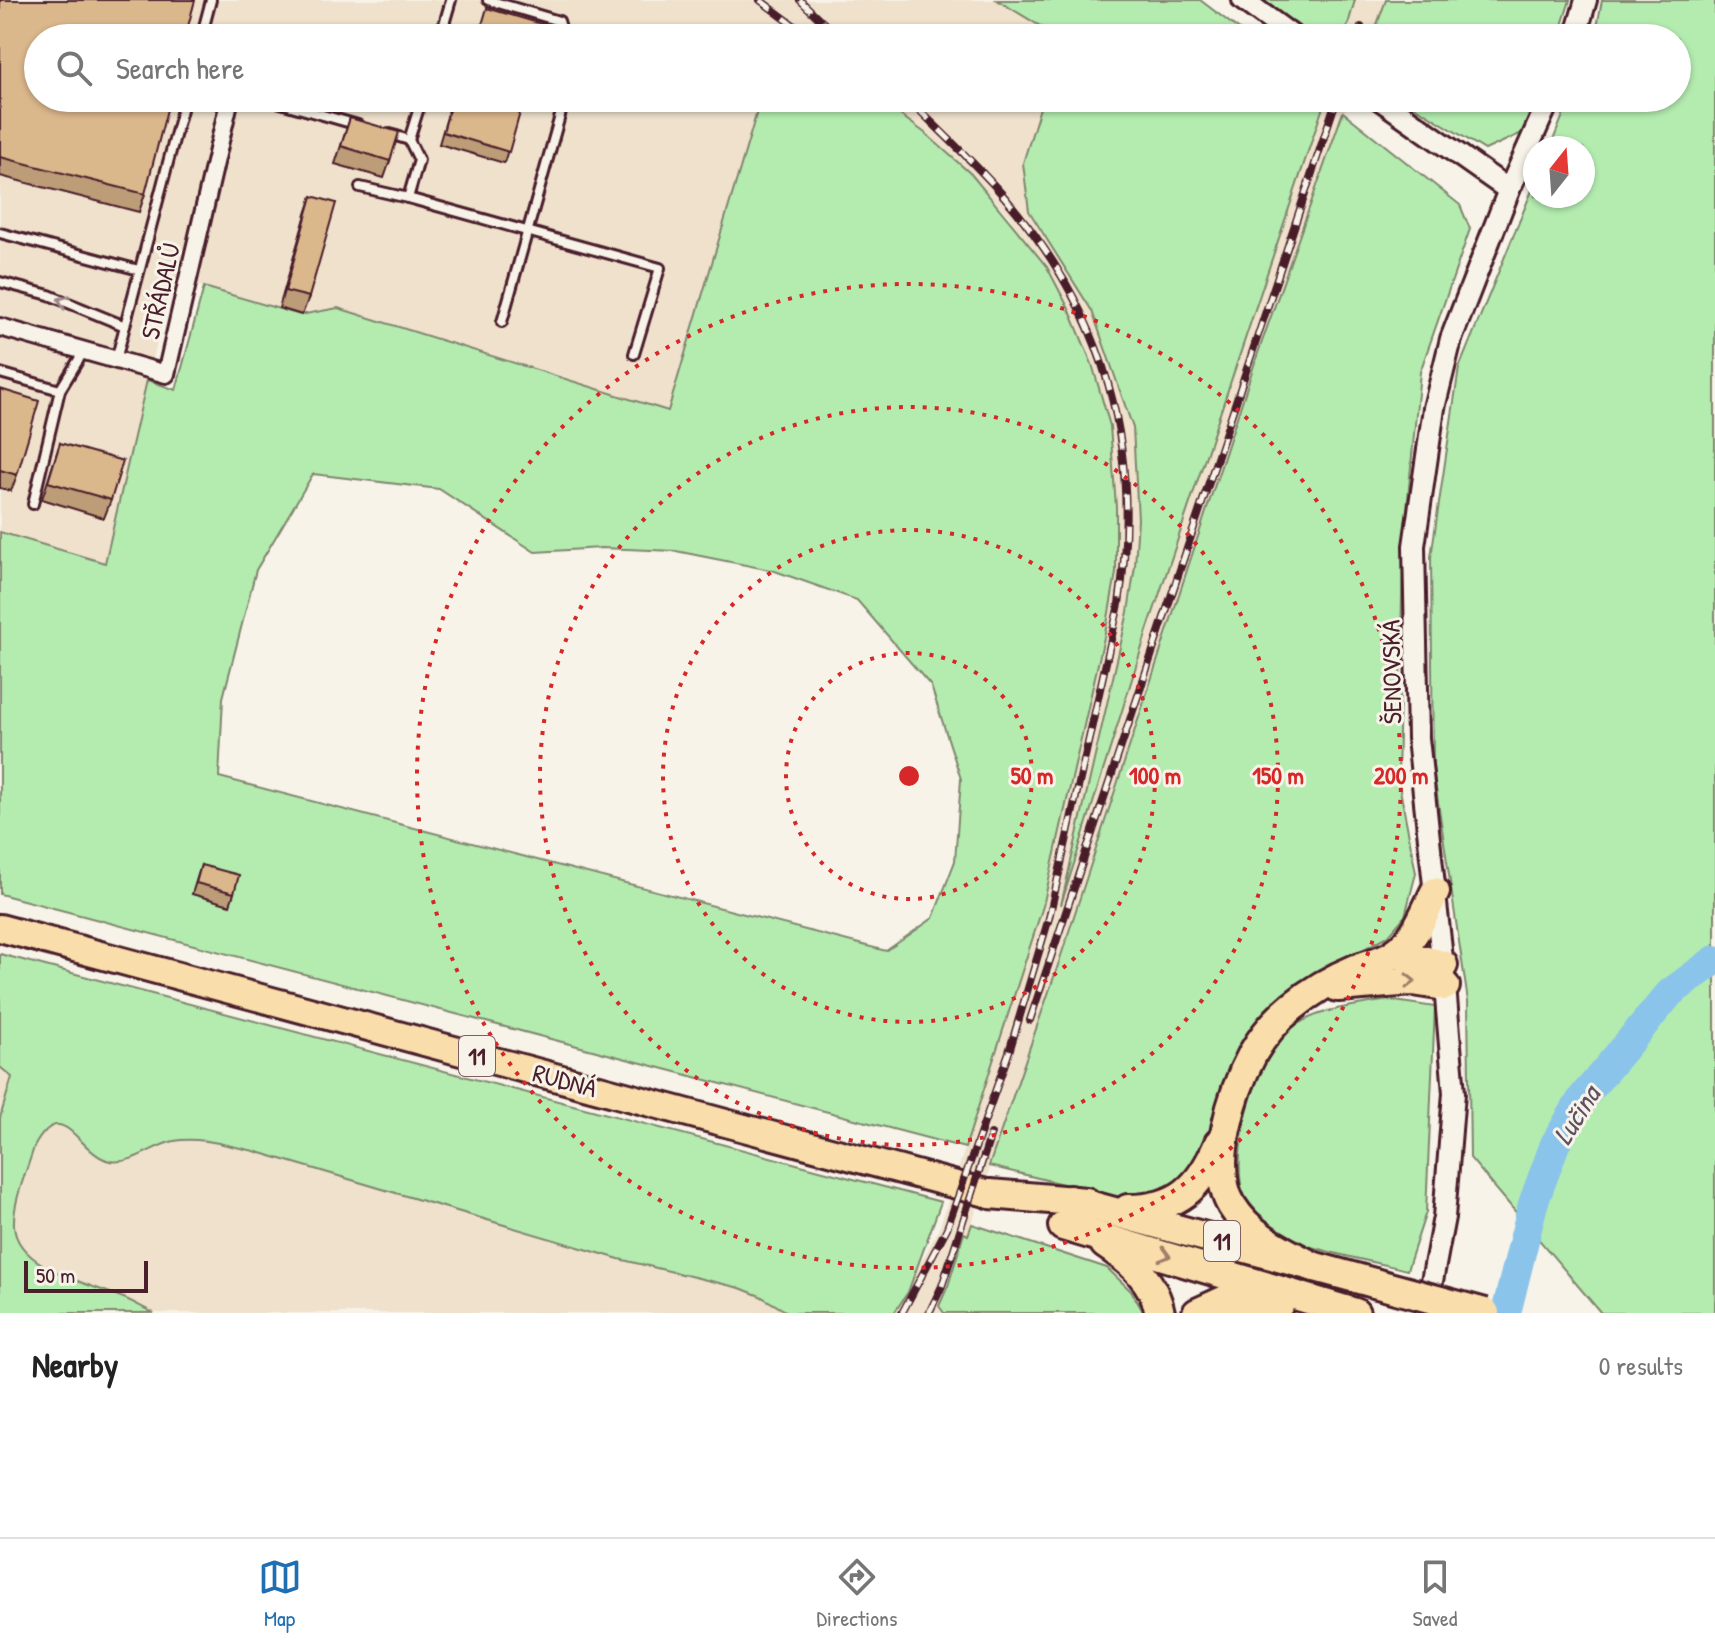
<!DOCTYPE html>
<html lang="en">
<head>
<meta charset="utf-8">
<style>
  body { margin:0; font-family:"Patrick Hand",sans-serif; background:#f2f2f2; color:#222 }
  .compass { position:absolute; left:1523px; top:136px; width:72px; height:72px; border-radius:50%; background:#fff; box-shadow:0 2px 6px #0004; rotate:17deg }
  .scale { position:absolute; left:24px; bottom:20px; width:124px; box-sizing:border-box; padding-left:8px; border:4px solid #4a1f2b; border-top:0; font-size:22px; line-height:28px; white-space:nowrap; color:#4a1f2b; -webkit-text-stroke:6px #f7f3e8; paint-order:stroke }
  .list { margin:0; padding:0; list-style:none }
  h2 { display:flex; justify-content:space-between; align-items:center; height:104px; margin:0; padding:0 32px; font-size:34px }
  h2 small { font-size:26px; font-weight:400; color:#767676 }
  .icon { flex:none; width:44px; height:44px; fill:none; stroke:currentColor; stroke-width:2; stroke-linecap:round; stroke-linejoin:round }
  .map { position:relative; flex:none; width:1715px; height:1313px; overflow:hidden }
  .search { position:absolute; background:#fff; box-shadow:0 2px 6px #0004; left:24px; right:24px; top:24px; height:88px; display:flex; align-items:center; gap:20px; box-sizing:border-box; padding:0 28px; border-radius:44px; color:#767676; font-size:30px }
  .sheet { height:224px; background:#fff }
  nav { display:flex; justify-content:space-around; align-items:center; box-sizing:border-box; height:112px; border-top:2px solid #e0e0e0; background:#fff; font-size:22px; color:#767676 }
  nav a { display:grid; justify-items:center; gap:4px }
  nav .on { color:#1f6fb2 }
  .map>svg:first-child { display:block }
  .built { fill:#efe1cc }
  .green { fill:#b4ecb0; stroke:#7f866e; stroke-width:2; fill-rule:evenodd }
  .lines { fill:none; stroke-linecap:round; stroke-linejoin:round }
  .river { stroke:#8bc4ea; stroke-width:30 }
  .service-casing { stroke:#4a1f2b; stroke-width:14 }
  .minor-casing { stroke:#4a1f2b; stroke-width:22 }
  .tertiary-casing { stroke:#4a1f2b; stroke-width:26 }
  .primary-casing { stroke:#4a1f2b; stroke-width:32 }
  .trunk-casing { stroke:#4a1f2b; stroke-width:34 }
  .service { stroke:#f7f3e8; stroke-width:8 }
  .minor { stroke:#f7f3e8; stroke-width:16 }
  .tertiary { stroke:#f7f3e8; stroke-width:20 }
  .primary { stroke:#f9deab; stroke-width:26 }
  .trunk { stroke:#f9deab; stroke-width:28 }
  .rail-casing { stroke:#4a1f2b; stroke-width:8 }
  .rail { stroke:#f7f3e8; stroke-width:5; stroke-dasharray:15; stroke-linecap:butt }
  .trunk-bridge-casing { stroke:#4a1f2b; stroke-width:34; stroke-linecap:butt }
  .trunk-bridge { stroke:#f9deab; stroke-width:28 }
  .wall { fill:#bc9d78; stroke:#4a1f2b; stroke-width:2 }
  .building { fill:#dbb78c; stroke:#4a1f2b; stroke-width:2 }
  .oneway { stroke:#a0898a }
  .oneway2 { stroke:#a27e6b }
  .ring { fill:none; stroke:#d62828; stroke-width:4; stroke-dasharray:4 8 }
  .labels { text-anchor:middle; dominant-baseline:central; stroke-width:6; stroke-linejoin:round; paint-order:stroke }
  .shield { fill:#f7f3e8; stroke:#7e5f64; stroke-width:2 }
  .shield-label { font-size:24px; font-weight:bold; fill:#4a1f2b }
  .street-label { font-size:26px; fill:#4a1f2b; stroke:#f7f3e8 }
  .water-label { font-size:28px; font-style:italic; fill:#5e5164; stroke:#f7f3e8 }
  .centre { fill:#d62828; stroke:#f7f3e8; stroke-width:4 }
  .ring-label { font-size:24px; text-anchor:middle; font-weight:bold; fill:#d62828; stroke:#f7f3e8; stroke-width:6; stroke-linejoin:round; paint-order:stroke }
</style>
</head>
<body>
<div class="map">
<svg width="1715" height="1313" viewBox="0 0 1715 1313">
  <rect width="100%" height="100%" fill="#f7f3e8"/>
  <filter id="ink" filterUnits="userSpaceOnUse"><feTurbulence type="fractalNoise" baseFrequency=".0125" numOctaves="2"/><feDisplacementMap in="SourceGraphic" scale="16" xChannelSelector="R" yChannelSelector="G"/><feConvolveMatrix kernelMatrix="1 2 1 2 8 2 1 2 1" color-interpolation-filters="sRGB"/></filter>
  <g filter="url(#ink)">
    <!-- built -->
    <g class="built">
      <polygon points="0,0 997,0 1060,38 38,38 38,98 761,98 669,411 338,308 301,315 172,278 105,564 0,532"/>
      <polygon points="1355,0 1386,0 1372,38 1344,38"/>
      <polygon points="877,98 1043,98 1023,163 1029,210 1092,311 1133,428 1138,519 1135,567 1128,612 1064,891 1147,631 1326,98 1349,98 1257,356 968,1235 964,1234 939,1306 944,1313 0,1313 0,1011 915,1274 940,1226 1043,906 1107,624 1116,574 1116,507 1110,426 1010,218 971,174 925,133"/>
    </g>
    <!-- green -->
    <g class="green">
      <polygon points="997,0 1200,0 1250,38 1060,38"/>
      <polygon points="1261,0 1355,0 1344,38 1312,38"/>
      <polygon points="1386,0 1570,0 1558,38 1372,38"/>
      <polygon points="1602,0 1715,0 1715,1313 1601,1313 1470,1158 1468,1001 1433,769 1431,557 1459,368 1535,183 1535,196 1583,196 1583,148 1550,148 1570,98 1677,98 1677,38 1595,38"/>
      <path d="M761,98H877L925,133L971,174L1047,267L1070,311L1092,364L1110,426L1116,507V573L1107,624L1043,906L965,1148L0,894V532L105,563L147,380L176,390L204,287L300,315L338,308L668,411ZM313,474L439,489L535,552L601,548L676,551L775,571L857,600L931,686L961,779L955,861L933,918L886,951L219,777L223,698L256,570Z"/>
      <polygon points="1043,98 1326,98 1147,631 1061,905 1128,612 1135,566 1138,519 1133,428 1092,311 1029,211 1023,163"/>
      <polygon points="1401,98 1536,98 1522,133 1485,150"/>
      <polygon points="1343,112 1460,205 1470,229 1420,372 1403,550 1398,779 1416,873 1405,916 1388,936 1311,978 1243,1049 1197,1165 1181,1186 1124,1199 989,1166 1057,968 1257,356"/>
      <path d="M0,954L941,1202L908,1292L894,1313H789L760,1296L740,1288L619,1259L254,1151C229,1146 199,1136 174,1141C153,1145 133,1165 110,1161C78,1154 63,1093 34,1147C27,1171 13,1200 14,1225C15,1267 89,1284 121,1297C132,1301 143,1308 154,1313H0V1118L12,1077L0,1067Z"/>
      <path d="M1388,1000L1435,1007L1426,1212L1407,1270C1368,1260 1284,1247 1257,1221C1218,1184 1252,1060 1289,1030C1316,1008 1357,1006 1388,1000Z"/>
      <polygon points="972,1224 1107,1268 1131,1291 1144,1313 944,1313 939,1306 948,1286 964,1233 968,1235"/>
    </g>
    <g class="lines">
      <!-- river -->
      <polyline class="river" points="1506,1313 1533,1204 1555,1144 1583,1097 1670,993 1715,960"/>
      <!-- service casing -->
      <g class="service-casing">
        <g id="service">
          <polyline points="488,0 559,21 564,38"/>
          <polyline points="201,38 211,0"/>
          <polyline points="440,38 451,0"/>
          <polyline points="263,98 358,125"/>
          <polyline points="390,134 409,140 422,98"/>
          <polyline points="360,187 408,198 660,268 634,354"/>
          <polyline points="408,198 419,160 409,140"/>
          <polyline points="0,233 139,270"/>
          <polyline points="0,282 49,295 125,326"/>
          <polyline points="502,322 565,98"/>
          <polyline points="116,360 185,98"/>
          <polyline points="0,373 60,390"/>
          <polyline points="33,504 60,390 84,351"/>
        </g>
      </g>
      <!-- minor casing -->
      <g class="minor-casing">
        <polyline id="minor" points="0,327 166,374 230,98"/>
      </g>
      <!-- tertiary casing -->
      <g class="tertiary-casing">
        <g id="tertiary">
          <polyline points="1243,0 1295,38"/>
          <polyline points="1575,38 1586,0"/>
          <polyline points="1378,98 1509,190"/>
          <polyline points="1426,1313 1444,1217 1454,1093 1445,986 1418,738 1414,546 1434,408 1451,339 1509,190 1550,98"/>
        </g>
      </g>
      <!-- primary casing -->
      <g class="primary-casing">
        <polyline id="primary" points="0,928 990,1194"/>
      </g>
      <!-- trunk casing -->
      <g class="trunk-casing">
        <g id="trunk">
          <polyline points="1395,953 1443,965"/>
          <polyline points="1338,987 1413,981 1445,986"/>
          <polyline points="990,1194 1086,1202"/>
          <polyline points="1070,1200 1374,1283"/>
          <path d="M1128,1209C1178,1209 1200,1188 1219,1143"/>
          <polyline points="1063,1226 1355,1313"/>
          <path d="M1105,1244C1131,1261 1154,1281 1160,1313"/>
          <path d="M1314,1267C1283,1250 1251,1237 1232,1206C1208,1167 1233,1090 1253,1053C1263,1036 1277,1019 1292,1007C1310,992 1334,978 1356,969C1368,964 1384,961 1395,953C1415,940 1425,912 1435,892"/>
          <polyline points="1197,1313 1230,1298 1280,1303"/>
        </g>
      </g>
      <!-- service -->
      <use href="#service" class="service"/>
      <!-- minor -->
      <use href="#minor" class="minor"/>
      <!-- tertiary -->
      <use href="#tertiary" class="tertiary"/>
      <!-- primary -->
      <use href="#primary" class="primary"/>
      <!-- trunk -->
      <use href="#trunk" class="trunk"/>
      <!-- rail casing -->
      <g class="rail-casing">
        <g id="rail">
          <polyline points="760,0 811,38"/>
          <polyline points="800,0 839,38"/>
          <polyline points="1357,38 1361,27"/>
          <polyline points="1030,1020 1337,98"/>
          <path d="M902,1313L947,1228L1009,1052L1049,918L1119,604C1142,446 1107,314 1001,193C972,160 938,129 907,98"/>
          <polyline points="929,1313 942,1286 991,1134"/>
        </g>
      </g>
      <!-- rail -->
      <use href="#rail" class="rail"/>
      <!-- trunk-bridge casing -->
      <g class="trunk-bridge-casing">
        <polyline id="trunk-bridge" points="1374,1283 1485,1313"/>
      </g>
      <!-- trunk-bridge -->
      <use href="#trunk-bridge" class="trunk-bridge"/>
    </g>
    <!-- wall -->
    <g class="wall">
      <polygon points="0,0 145,194 139,212 0,176"/>
      <polygon points="460,98 524,98 504,163 439,144 450,107 457,109"/>
      <polygon points="350,118 390,161 384,178 335,164"/>
      <polygon points="312,196 309,297 302,315 279,308 306,214"/>
      <polygon points="0,389 17,475 11,491 0,488"/>
      <polygon points="60,443 111,500 104,518 42,499"/>
      <polygon points="201,865 234,893 230,905 192,894"/>
    </g>
    <!-- building -->
    <g class="building">
      <polygon points="0,0 195,0 185,38 38,38 38,98 170,98 145,194 0,157"/>
      <polygon points="487,8 545,25 542,38 478,38"/>
      <polygon points="461,98 524,98 509,152 443,132 450,107 458,109"/>
      <polygon points="350,118 399,132 390,161 341,146"/>
      <polygon points="312,196 336,203 309,297 285,291"/>
      <polygon points="0,389 39,401 17,475 0,470"/>
      <polygon points="60,443 123,461 111,500 48,482"/>
      <polygon points="201,865 239,875 234,893 196,883"/>
    </g>
    <!-- one-way arrows -->
    <defs><path id="oneway-chevron" d="M-2-3.5L2.5 0L-2 3.5" fill="none" stroke-width="1.6" stroke-linecap="round" stroke-linejoin="round" transform="scale(2)"/></defs>
    <use class="oneway" href="#oneway-chevron" transform="translate(63 301) rotate(-158)"/>
    <g class="oneway2">
      <use href="#oneway-chevron" transform="translate(1410 981) rotate(1)"/>
      <use href="#oneway-chevron" transform="translate(1165 1255) rotate(16)"/>
    </g>
  </g>
  <!-- distance rings -->
  <g class="ring">
    <circle cx="909" cy="776" r="123"/>
    <circle cx="909" cy="776" r="246"/>
    <circle cx="909" cy="776" r="369"/>
    <circle cx="909" cy="776" r="492"/>
  </g>
  <g class="labels">
    <!-- shield labels -->
    <g class="shield">
      <rect x="459" y="1036" width="36" height="40" rx="6"/>
      <rect x="1204" y="1221" width="36" height="40" rx="6"/>
    </g>
    <g class="shield-label">
      <text x="477" y="1056">11</text>
      <text x="1222" y="1241">11</text>
    </g>
    <!-- street labels -->
    <g class="street-label">
      <text transform="translate(160 291) rotate(-77)">STŘÁDALŮ</text>
      <text transform="translate(1391 672) rotate(-91)">ŠENOVSKÁ</text>
      <text transform="translate(565 1080) rotate(15)">RUDNÁ</text>
    </g>
    <!-- water labels -->
    <g class="water-label">
      <text transform="translate(1576 1115) rotate(-58)">Lučina</text>
    </g>
  </g>
  <circle cx="909" cy="776" r="12" class="centre"/>
  <g class="ring-label">
    <text x="1032" y="784">50 m</text>
    <text x="1155" y="784">100 m</text>
    <text x="1278" y="784">150 m</text>
    <text x="1401" y="784">200 m</text>
  </g>
</svg>
<svg class="compass" viewBox="-18 -18 36 36"><path d="M0-13l5 13h-10z" fill="#e53935"/><path d="M0 13l5-13h-10z" fill="#767676"/></svg>
<div class="scale">50 m</div>
<div class="search"><svg class="icon" aria-label="search" viewBox="0 0 24 24"><circle cx="10" cy="10" r="6"/><path d="M15 15l6 6"/></svg>Search here</div>
</div>
<section class="sheet">
<h2>Nearby<small>0 results</small></h2>
<ul class="list">
</ul>
</section>
<nav>
<a class="on"><svg class="icon" aria-label="map" viewBox="0 0 24 24"><path d="M3 6l6-2 6 2 6-2v14l-6 2-6-2-6 2zM9 4v14M15 6v14"/></svg>Map</a>
<a><svg class="icon" aria-label="directions" viewBox="0 0 24 24"><path d="M12 3l9 9-9 9-9-9zM9 14v-3h6M13 9l2 2-2 2"/></svg>Directions</a>
<a><svg class="icon" aria-label="saved" viewBox="0 0 24 24"><path d="M7 4h10v16l-5-4-5 4z"/></svg>Saved</a>
</nav>
</body>
</html>
